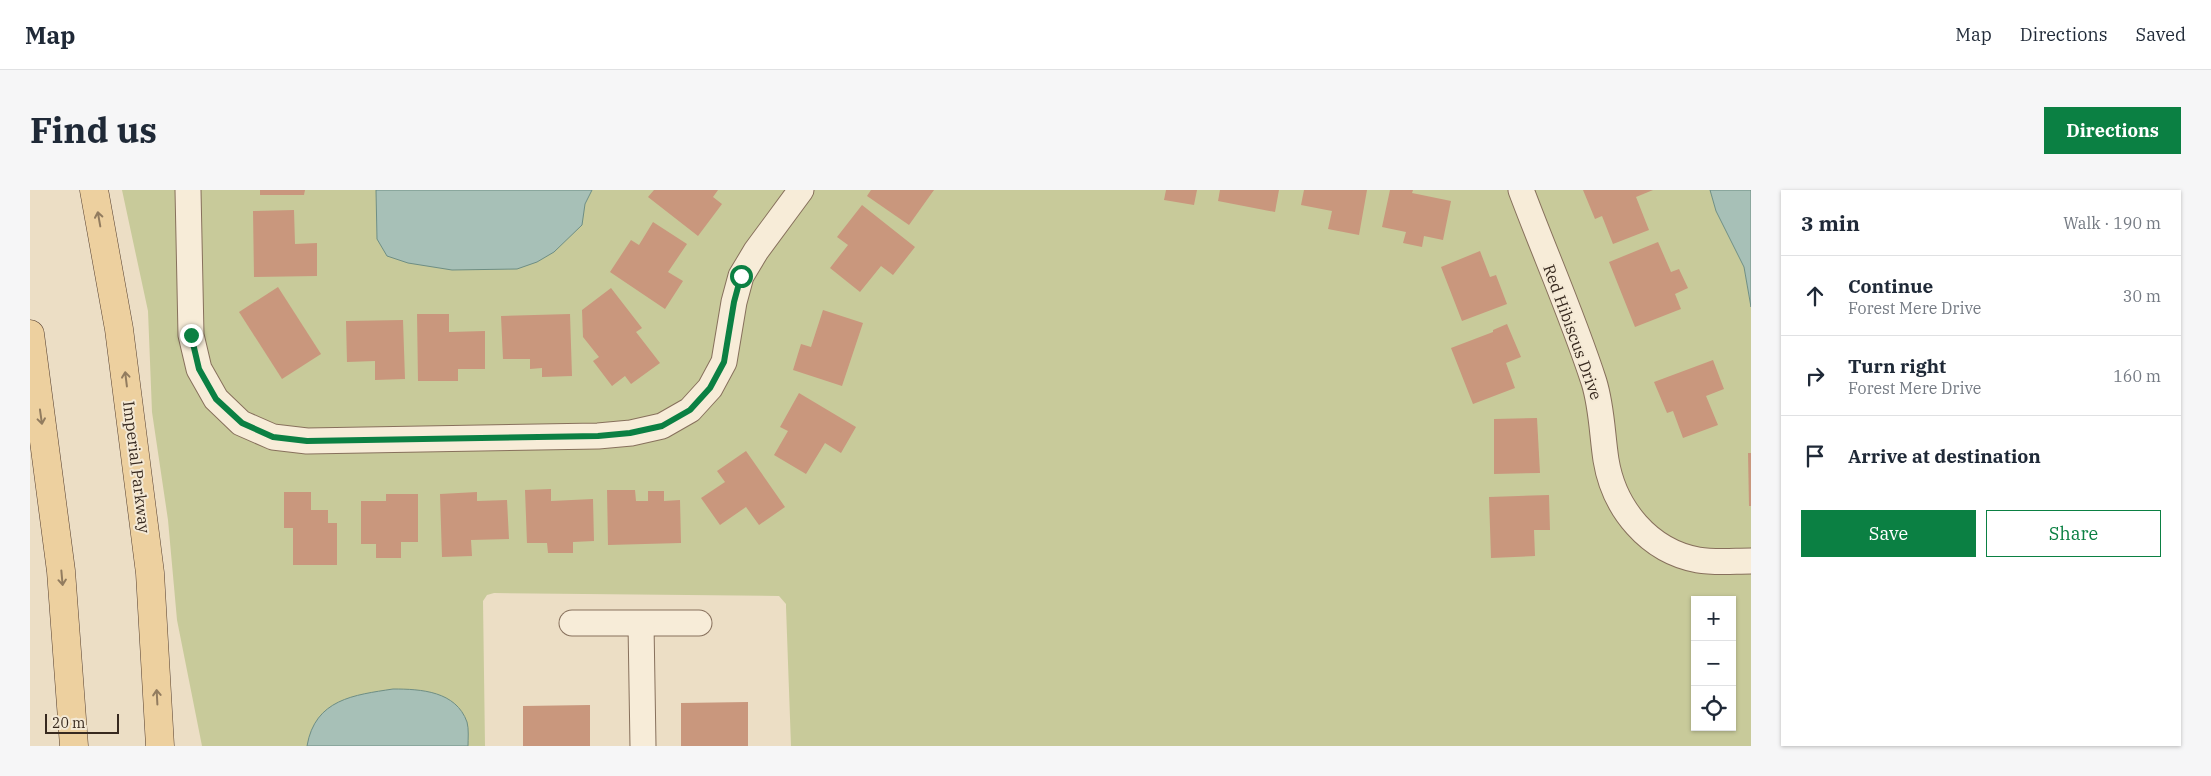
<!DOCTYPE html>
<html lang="en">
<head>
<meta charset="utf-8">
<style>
  body { margin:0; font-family:"IBM Plex Serif",serif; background:#f6f6f7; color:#1f2937 }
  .controls { position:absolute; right:15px; bottom:15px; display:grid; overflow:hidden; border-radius:0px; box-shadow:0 1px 4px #0004 }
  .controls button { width:45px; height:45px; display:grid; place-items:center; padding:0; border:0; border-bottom:1px solid #e0e1e3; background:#fff; color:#1f2937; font:25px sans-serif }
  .scale { position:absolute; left:15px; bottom:12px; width:74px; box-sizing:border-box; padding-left:5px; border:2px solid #37291f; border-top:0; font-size:14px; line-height:18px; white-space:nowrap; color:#37291f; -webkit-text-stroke:4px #f4e9d5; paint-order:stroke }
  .stop { position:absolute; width:15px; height:15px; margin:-11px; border:4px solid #0b8043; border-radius:50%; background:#fff }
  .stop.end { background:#0b8043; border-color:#fff; box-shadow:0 1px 5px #0008 }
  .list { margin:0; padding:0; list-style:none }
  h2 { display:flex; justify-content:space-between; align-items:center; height:65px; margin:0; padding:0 20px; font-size:21px }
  h2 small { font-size:16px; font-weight:400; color:#747a83 }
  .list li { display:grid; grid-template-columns:32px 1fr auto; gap:15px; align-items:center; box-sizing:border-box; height:80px; padding:0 20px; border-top:1px solid #e0e1e3 }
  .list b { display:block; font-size:19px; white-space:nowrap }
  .list p { margin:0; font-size:16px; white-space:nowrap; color:#747a83 }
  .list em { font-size:16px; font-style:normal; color:#747a83 }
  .actions { display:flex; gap:10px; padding:15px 20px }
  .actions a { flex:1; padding:11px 0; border:1px solid #0b8043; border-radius:0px; text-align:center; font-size:18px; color:#0b8043 }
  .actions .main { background:#0b8043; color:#fff }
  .icon { flex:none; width:28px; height:28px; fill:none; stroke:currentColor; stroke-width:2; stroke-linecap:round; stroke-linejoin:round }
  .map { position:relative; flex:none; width:1721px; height:556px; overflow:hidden; border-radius:0px }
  header { display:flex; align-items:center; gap:30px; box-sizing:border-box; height:70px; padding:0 25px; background:#fff; border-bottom:1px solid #e0e1e3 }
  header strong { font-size:24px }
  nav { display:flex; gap:28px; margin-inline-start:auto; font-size:18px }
  .intro { display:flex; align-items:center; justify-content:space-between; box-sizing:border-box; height:120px; padding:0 30px }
  h1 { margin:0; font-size:35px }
  .button { padding:12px 22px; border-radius:0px; background:#0b8043; color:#fff; font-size:18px; font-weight:700 }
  main { display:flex; gap:30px; padding:0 30px }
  aside { flex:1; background:#fff; border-radius:0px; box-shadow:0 1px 4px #0004 }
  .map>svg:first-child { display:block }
  .green { fill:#c8ca9a; fill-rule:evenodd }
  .water { fill:#a7c0b7; stroke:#6e8e84 }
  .building { fill:#c9977d }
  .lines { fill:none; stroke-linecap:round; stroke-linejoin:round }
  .minor-casing { stroke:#87705c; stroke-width:27 }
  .primary-casing { stroke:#553f30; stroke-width:29 }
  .minor { stroke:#f7ecd8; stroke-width:25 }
  .primary { stroke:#edd09f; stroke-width:28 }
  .oneway { stroke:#927c5f }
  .route { stroke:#0b8043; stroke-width:6 }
  .labels { text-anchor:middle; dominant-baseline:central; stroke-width:4; stroke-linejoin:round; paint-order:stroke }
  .street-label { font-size:16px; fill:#37291f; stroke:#f4e9d5 }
</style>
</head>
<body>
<header>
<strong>Map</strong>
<nav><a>Map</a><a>Directions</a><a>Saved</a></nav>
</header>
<div class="intro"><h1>Find us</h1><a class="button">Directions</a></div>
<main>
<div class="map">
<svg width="1721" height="556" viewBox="0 0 1721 556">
  <rect width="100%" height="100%" fill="#ecdec5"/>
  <!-- green -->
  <path class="green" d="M92,0H346L347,49L551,35L555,14L562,0H1680L1686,21L1714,77L1721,117V556H761L756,417V414L749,406L464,403L457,405L453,411L455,556H172L147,430L138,330L122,222L118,121ZM1665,410H1702V537H1665Z"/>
  <!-- water -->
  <g class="water">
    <polygon points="346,0 562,0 555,14 552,35 524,62 507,72 487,79 422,80 378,73 357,66 347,49"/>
    <polygon points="1680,0 1721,0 1721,117 1714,77 1686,21"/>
    <path d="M363,499C391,499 426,501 437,532C439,539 438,549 438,556H277C285,509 324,505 363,499Z"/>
  </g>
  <!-- building -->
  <g class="building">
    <polygon points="230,0 275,0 274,5 230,5"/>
    <polygon points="624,0 688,0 683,7 692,14 668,46 618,7"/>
    <polygon points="841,0 904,0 879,35 837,6"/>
    <polygon points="1136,0 1167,0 1164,15 1134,10"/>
    <polygon points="1190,0 1249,0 1245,22 1188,11"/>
    <polygon points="1274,0 1337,0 1329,45 1298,39 1302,21 1271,15"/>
    <polygon points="1360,0 1383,0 1382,3 1421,11 1413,50 1394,46 1392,57 1373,53 1376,42 1352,37"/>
    <polygon points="1553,0 1623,0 1606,7 1619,40 1583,54 1572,26 1565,29"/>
    <polygon points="832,15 885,57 863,85 851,76 830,102 800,78 818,55 807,47"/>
    <polygon points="264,20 265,54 287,53 287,86 224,87 223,21"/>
    <polygon points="623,32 657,54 638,82 653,91 635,119 580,82 601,50 609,55"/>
    <polygon points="1628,52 1641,82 1649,79 1658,98 1645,104 1651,119 1605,137 1579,72"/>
    <polygon points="1450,61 1460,87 1466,85 1477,114 1432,131 1411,77"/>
    <polygon points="248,97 291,164 252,189 209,122"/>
    <polygon points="581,98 612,138 606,142 630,173 601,194 595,186 582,196 563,171 569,167 553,147 552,120"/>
    <polygon points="793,120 833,133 812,196 763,180 771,154 781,157"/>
    <polygon points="387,124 419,124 419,142 455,141 455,179 428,179 428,191 388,191"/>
    <polygon points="540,124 542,186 512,187 512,178 500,179 500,169 473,169 471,126"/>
    <polygon points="373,130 375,189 345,190 345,171 317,172 316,131"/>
    <polygon points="1477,134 1491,167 1476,173 1485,198 1443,214 1421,158 1463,142 1463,140"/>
    <polygon points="1683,170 1694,199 1676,206 1688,235 1653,248 1643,221 1637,223 1624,192"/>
    <polygon points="769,203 826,237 811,263 795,253 776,284 744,265 758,241 750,237"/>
    <polygon points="1507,228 1510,283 1464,284 1464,229"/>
    <polygon points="716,261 755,317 729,335 716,317 690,335 671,308 695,292 687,281"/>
    <polygon points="1718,263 1721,263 1721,316 1719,316"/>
    <polygon points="521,299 521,311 563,309 564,351 543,352 543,363 518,363 517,353 497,353 495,300"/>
    <polygon points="577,300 605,300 606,311 618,311 618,301 634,301 634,311 650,310 651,353 578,355"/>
    <polygon points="254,302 281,302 281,320 298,320 298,333 307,333 307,375 263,375 263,338 254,338"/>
    <polygon points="447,302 447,311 477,310 479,349 441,350 442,366 412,367 410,304"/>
    <polygon points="356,304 388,304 388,352 371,352 371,368 346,368 346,354 331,354 331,311 356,311"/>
    <polygon points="1519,305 1520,340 1504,340 1505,366 1461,368 1459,307"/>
    <polygon points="718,512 718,556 651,556 651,513"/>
    <polygon points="560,515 560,556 493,556 493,516"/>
  </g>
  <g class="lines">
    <!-- minor casing -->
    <g class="minor-casing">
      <g id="minor">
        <polyline points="158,0 161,145 169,179 186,209 211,233 243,247 277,251 568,246 601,243 632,236 660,220 680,198 694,172 704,112 711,86 726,61 771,0"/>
        <path d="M1491,0C1515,64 1543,127 1564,192C1572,218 1572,244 1576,270C1584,319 1619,361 1668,370C1685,373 1704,371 1721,371"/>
        <polyline points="542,433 669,433"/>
        <polyline points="611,434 613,556"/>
      </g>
    </g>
    <!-- primary casing -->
    <g class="primary-casing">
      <g id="primary">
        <polyline points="64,0 89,139 120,383 130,556"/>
        <polyline points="0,144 31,381 44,556"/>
      </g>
    </g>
    <!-- minor -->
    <use href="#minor" class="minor"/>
    <!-- primary -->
    <use href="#primary" class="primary"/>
  </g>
  <!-- one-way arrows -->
  <defs><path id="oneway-shaft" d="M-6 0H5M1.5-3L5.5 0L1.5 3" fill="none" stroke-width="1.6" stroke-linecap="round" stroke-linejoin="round" transform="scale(1.25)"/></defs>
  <g class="oneway">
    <use href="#oneway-shaft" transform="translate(69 29) rotate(-100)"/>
    <use href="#oneway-shaft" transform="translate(96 189) rotate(-97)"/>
    <use href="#oneway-shaft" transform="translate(11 227) rotate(82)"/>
    <use href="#oneway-shaft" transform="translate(32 388) rotate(85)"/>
    <use href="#oneway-shaft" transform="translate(127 507) rotate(-93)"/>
  </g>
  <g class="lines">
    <!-- route -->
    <polyline class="route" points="161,145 169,179 186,209 212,233 243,247 277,251 568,246 600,243 632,236 660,220 680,198 694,172 704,112 711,86"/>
  </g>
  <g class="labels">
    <!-- street labels -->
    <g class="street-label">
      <text transform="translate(1543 142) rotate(70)">Red Hibiscus Drive</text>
      <text transform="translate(107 277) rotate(83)">Imperial Parkway</text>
    </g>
  </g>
</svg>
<div class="controls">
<button>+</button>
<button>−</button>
<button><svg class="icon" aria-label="locate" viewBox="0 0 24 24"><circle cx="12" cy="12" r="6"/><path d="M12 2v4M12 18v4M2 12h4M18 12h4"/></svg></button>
</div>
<div class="scale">20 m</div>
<div class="stop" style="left:711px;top:86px"></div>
<div class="stop end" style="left:161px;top:145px"></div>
</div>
<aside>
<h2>3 min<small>Walk · 190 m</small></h2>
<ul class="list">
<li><svg class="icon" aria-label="ahead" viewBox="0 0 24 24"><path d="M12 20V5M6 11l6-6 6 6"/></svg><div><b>Continue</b><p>Forest Mere Drive</p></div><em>30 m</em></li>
<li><svg class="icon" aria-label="right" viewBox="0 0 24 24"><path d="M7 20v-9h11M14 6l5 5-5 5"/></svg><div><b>Turn right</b><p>Forest Mere Drive</p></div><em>160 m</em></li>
<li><svg class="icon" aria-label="arrive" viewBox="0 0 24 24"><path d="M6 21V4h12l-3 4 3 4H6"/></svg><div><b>Arrive at destination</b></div></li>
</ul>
<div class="actions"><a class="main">Save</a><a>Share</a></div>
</aside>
</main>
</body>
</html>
